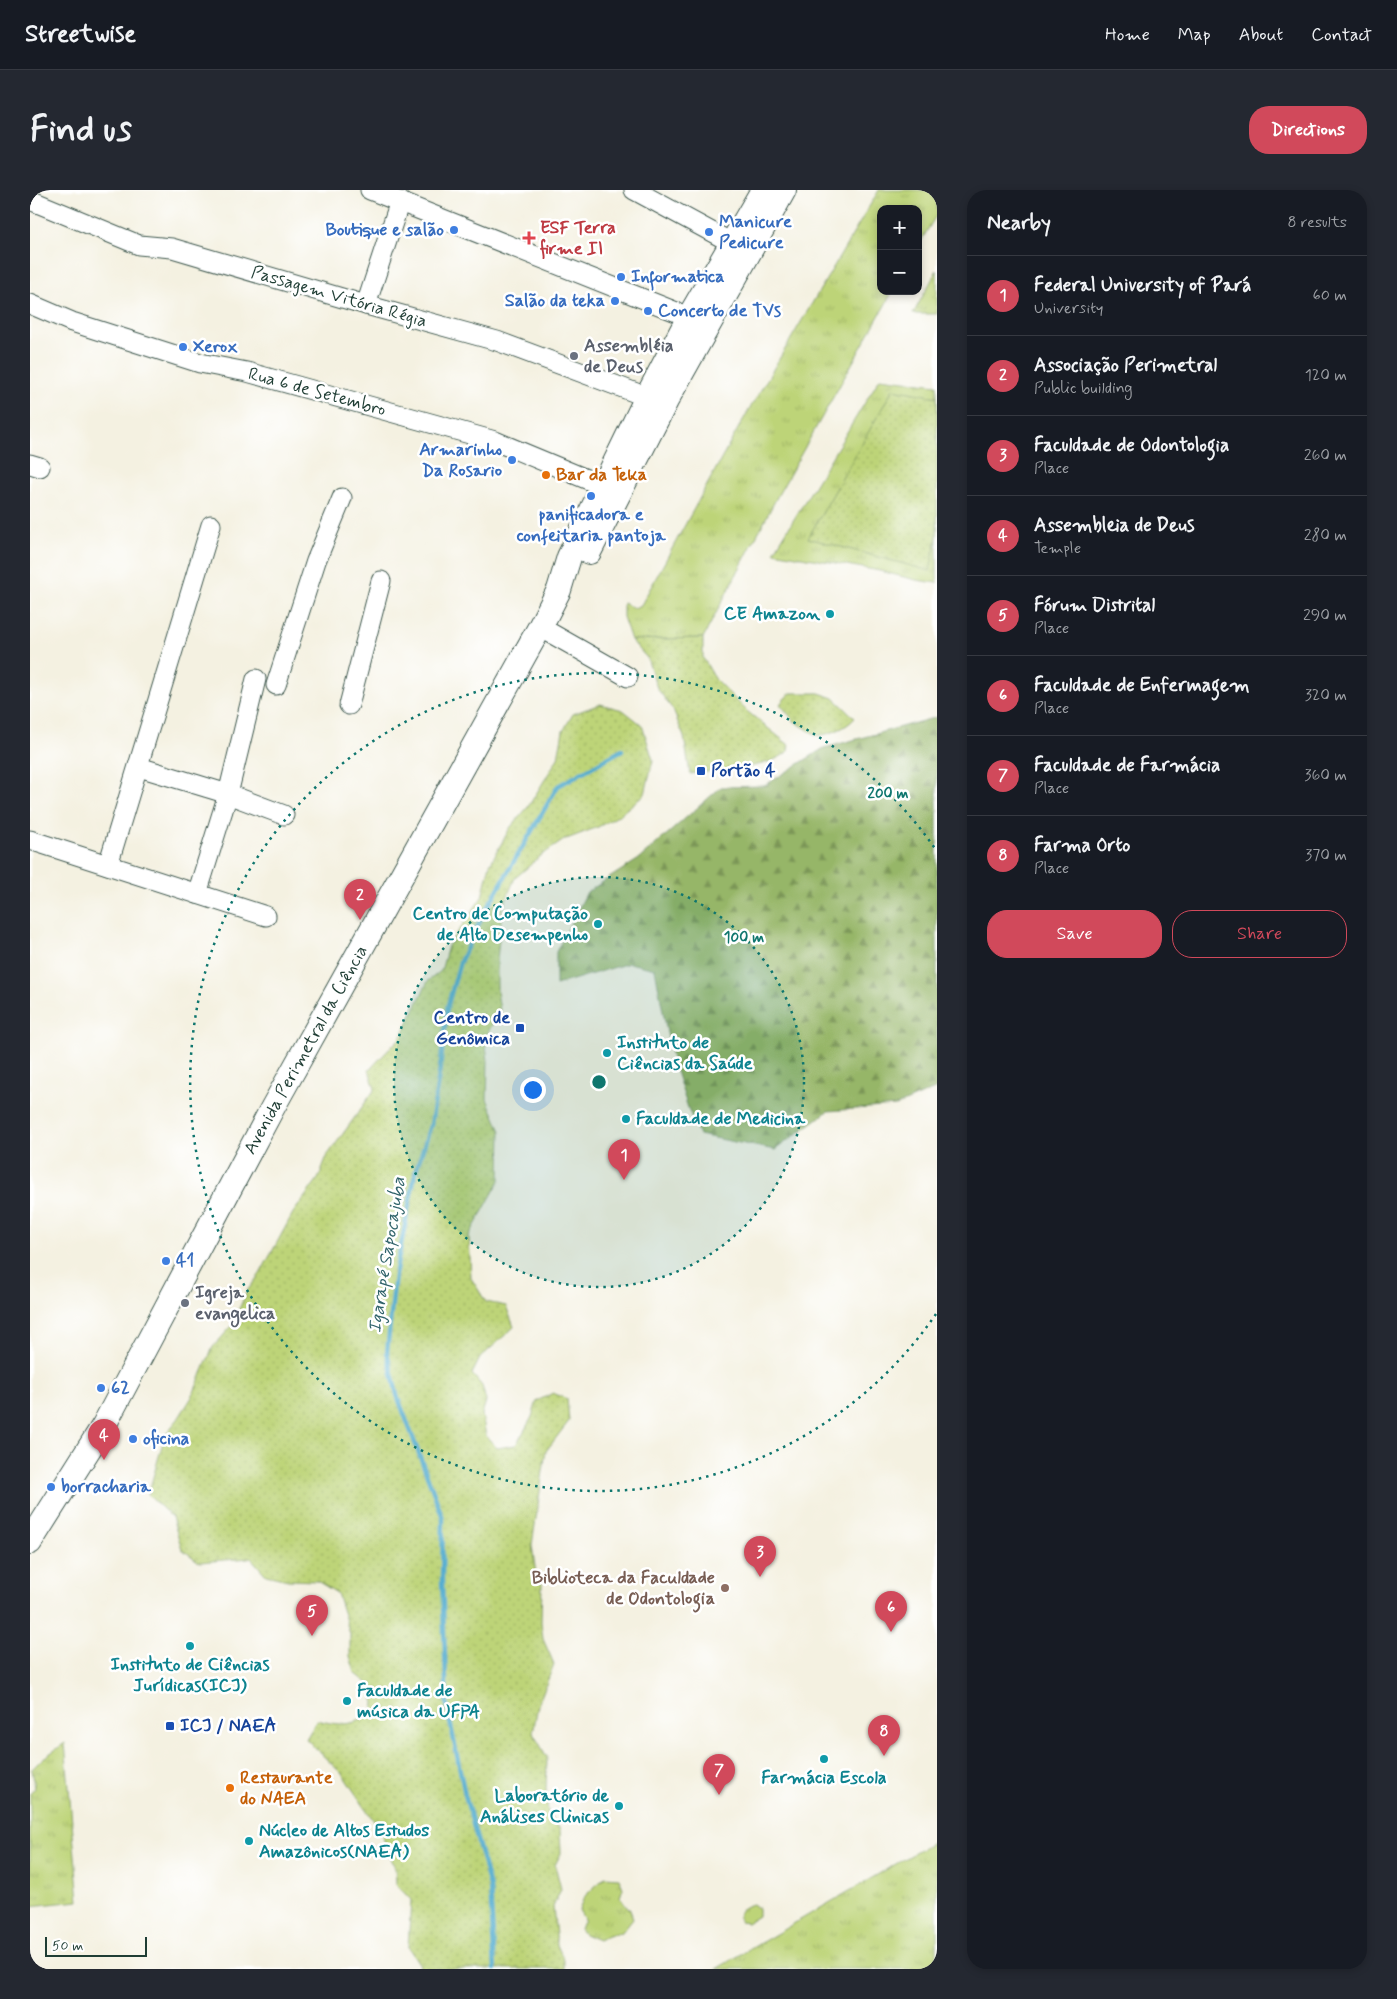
<!DOCTYPE html>
<html lang="en">
<head>
<meta charset="utf-8">
<style>
  body { margin:0; font-family:Mynerve,sans-serif; background:#242831; color:#f1f3f6 }
  .controls { position:absolute; right:15px; top:15px; display:grid; overflow:hidden; border-radius:10px; box-shadow:0 2px 8px #0003 }
  .controls button { width:45px; height:45px; display:grid; place-items:center; padding:0; border:0; border-bottom:1px solid #363941; background:#171b24; color:#f1f3f6; font:25px sans-serif }
  .scale { position:absolute; left:15px; bottom:12px; width:102px; box-sizing:border-box; padding-left:5px; border:2px solid #1f3d34; border-top:0; font-size:14px; line-height:18px; white-space:nowrap; color:#1f3d34; -webkit-text-stroke:4px #fff; paint-order:stroke }
  .you { position:absolute; left:502px; top:899px; width:18px; height:18px; margin:-12px; border:4px solid #fff; border-radius:50%; background:#1a73e8; box-shadow:0 0 0 8px #1a73e833 }
  .badge { display:grid; place-items:center; width:32px; height:32px; border-radius:50%; background:#d1495b; color:#fff; font-size:16px; font-weight:700 }
  .pin { position:absolute; translate:-50% -41px; filter:drop-shadow(0 1px 2px #0008) }
  .pin::after { content:''; position:absolute; top:26px; width:18px; height:15px; background:inherit; clip-path:polygon(0 0,100% 0,50% 100%) }
  .list { margin:0; padding:0; list-style:none }
  h2 { display:flex; justify-content:space-between; align-items:center; height:65px; margin:0; padding:0 20px; font-size:21px }
  h2 small { font-size:16px; font-weight:400; color:#9ea1a6 }
  .list li { display:grid; grid-template-columns:32px 1fr auto; gap:15px; align-items:center; box-sizing:border-box; height:80px; padding:0 20px; border-top:1px solid #363941 }
  .list b { display:block; font-size:19px; white-space:nowrap }
  .list p { margin:0; font-size:16px; white-space:nowrap; color:#9ea1a6 }
  .list em { font-size:16px; font-style:normal; color:#9ea1a6 }
  .actions { display:flex; gap:10px; padding:15px 20px }
  .actions a { flex:1; padding:11px 0; border:1px solid #d1495b; border-radius:20px; text-align:center; font-size:18px; color:#d1495b }
  .actions .main { background:#d1495b; color:#fff }
  .map { position:relative; flex:none; width:907px; height:1779px; overflow:hidden; border-radius:20px }
  header { display:flex; align-items:center; gap:30px; box-sizing:border-box; height:70px; padding:0 25px; background:#171b24; border-bottom:1px solid #363941 }
  header strong { font-size:24px }
  nav { display:flex; gap:28px; margin-inline-start:auto; font-size:18px }
  .intro { display:flex; align-items:center; justify-content:space-between; box-sizing:border-box; height:120px; padding:0 30px }
  h1 { margin:0; font-size:35px }
  .button { padding:12px 22px; border-radius:20px; background:#d1495b; color:#fff; font-size:18px; font-weight:700 }
  main { display:flex; gap:30px; padding:0 30px }
  aside { flex:1; background:#171b24; border-radius:20px; box-shadow:0 2px 8px #0003 }
  .map>svg:first-child { display:block }
  .grass { fill:url(#grass-tufts); stroke:#6e8856 }
  .forest { fill:url(#forest-firs); stroke:#5a7a4e }
  .park { fill:url(#park-dots); stroke:#6e8856 }
  .lines { fill:none; stroke-linecap:round; stroke-linejoin:round }
  .stream { stroke:#50aace; stroke-width:4.5 }
  .minor-casing { stroke:#3f584e; stroke-width:21 }
  .major-casing { stroke:#3f584e; stroke-width:26 }
  .minor { stroke:#fff; stroke-width:19 }
  .major { stroke:#fff; stroke-width:24 }
  .ring { fill:none; stroke:#0f766e; stroke-width:2.5; stroke-dasharray:2.5 5 }
  .shop-dot { fill:#3f7fe0; stroke:#fff; stroke-width:2 }
  .health-dot { fill:#e0444e; stroke:#fff; stroke-width:2 }
  .worship-dot { fill:#6b7280; stroke:#fff; stroke-width:2 }
  .food-dot { fill:#e8710a; stroke:#fff; stroke-width:2 }
  .culture-dot { fill:#0f9aa8; stroke:#fff; stroke-width:2 }
  .transit-dot { fill:#1a4fb4; stroke:#fff; stroke-width:2 }
  .education-dot { fill:#8d6e63; stroke:#fff; stroke-width:2 }
  .labels { text-anchor:middle; dominant-baseline:central; stroke-width:5; stroke-linejoin:round; paint-order:stroke }
  .shop-label { font-size:18px; font-weight:bold; fill:#366cbe; stroke:#fff; text-anchor:start }
  .health-label { font-size:18px; font-weight:bold; fill:#be3a42; stroke:#fff; text-anchor:start }
  .street-label { font-size:18px; fill:#1f3d34; stroke:#fff }
  .worship-label { font-size:18px; font-weight:bold; fill:#5b616d; stroke:#fff; text-anchor:start }
  .food-label { font-size:18px; font-weight:bold; fill:#c56008; stroke:#fff; text-anchor:start }
  .culture-label { font-size:18px; font-weight:bold; fill:#0d838f; stroke:#fff; text-anchor:start }
  .transit-label { font-size:18px; font-weight:bold; fill:#164399; stroke:#fff; text-anchor:start }
  .education-label { font-size:18px; font-weight:bold; fill:#785e54; stroke:#fff; text-anchor:end }
  .water-label { font-size:19px; font-style:italic; fill:#30636a; stroke:#fff }
  .centre { fill:#0f766e; stroke:#fff; stroke-width:2.5 }
  .ring-label { font-size:15px; text-anchor:middle; font-weight:bold; fill:#0f766e; stroke:#fff; stroke-width:5; stroke-linejoin:round; paint-order:stroke }
</style>
</head>
<body>
<header>
<strong>Streetwise</strong>
<nav><a>Home</a><a>Map</a><a>About</a><a>Contact</a></nav>
</header>
<div class="intro"><h1>Find us</h1><a class="button">Directions</a></div>
<main>
<div class="map">
<svg width="907" height="1779" viewBox="0 0 907 1779">
  <defs>
    <pattern id="grass-tufts" width="24" height="20" patternUnits="userSpaceOnUse" patternTransform="scale(1.25)"><rect width="24" height="20" fill="#bdd478"/><path d="M3 7l-1-3M5 7V3M7 7l1-3M15 17l-1-3M17 17v-4M19 17l1-3" fill="none" stroke="#a2b768"/></pattern>
    <pattern id="forest-firs" width="22" height="20" patternUnits="userSpaceOnUse" patternTransform="scale(1.25)"><rect width="22" height="20" fill="#96b668"/><path d="M5 1l3.5 6h-7zM16 11l3.5 6h-7z" fill="#7a9556"/></pattern>
    <pattern id="park-dots" width="8" height="8" patternUnits="userSpaceOnUse" patternTransform="scale(1.25)"><rect width="8" height="8" fill="#bdd478"/><path d="M2 2h.1M6 6h.1" fill="none" stroke="#a2b768" stroke-width="1.8" stroke-linecap="round"/></pattern>
  </defs>
  <rect width="100%" height="100%" fill="#fff"/>
  <filter id="ink" filterUnits="userSpaceOnUse"><feTurbulence type="fractalNoise" baseFrequency=".02" numOctaves="2"/><feDisplacementMap in="SourceGraphic" scale="10" xChannelSelector="R" yChannelSelector="G"/><feConvolveMatrix kernelMatrix="1 2 1 2 8 2 1 2 1" color-interpolation-filters="sRGB"/></filter>
  <filter id="wash" filterUnits="userSpaceOnUse"><feTurbulence type="fractalNoise" baseFrequency=".0096" numOctaves="4" result="noise"/><feDisplacementMap in="SourceGraphic" scale="20" xChannelSelector="R" yChannelSelector="G"/><feGaussianBlur stdDeviation="1.12" result="paint"/><feColorMatrix in="noise" values="0 0 0 0 0 0 0 0 0 0 0 0 0 0 0 0 0 1.4 0 .05"/><feComposite in="paint" operator="in"/></filter>
  <g filter="url(#wash)">
    <rect width="100%" height="100%" fill="#f4f1e1"/>
    <!-- grass -->
    <g class="grass">
      <polygon points="849,0 907,0 907,24 888,56 888,19 851,19 851,101 863,101 748,305 673,448 601,450 593,427 593,413 604,418 611,415 709,237"/>
      <polygon points="907,80 907,124 883,124"/>
      <polygon points="850,188 907,195 907,393 886,390 850,381 744,362"/>
      <polygon points="35,1553 49,1711 0,1716 0,1604 5,1598 2,1579 12,1569"/>
      <polygon points="907,1650 907,1779 686,1779"/>
      <polygon points="575,1687 589,1688 593,1698 590,1707 600,1720 603,1728 592,1742 578,1745 568,1750 554,1744 550,1739 554,1729 549,1720 554,1707"/>
      <path d="M723,1714L728,1718V1726L717,1733L710,1732L708,1726C711,1718 715,1716 723,1714Z"/>
    </g>
    <!-- forest -->
    <polygon class="forest" points="907,527 907,898 866,916 798,921 745,960 669,945 658,918 642,869 625,779 599,773 526,795 526,762 557,702 609,669 691,597 734,596 794,558"/>
    <!-- park -->
    <g class="park">
      <polygon points="863,199 907,207 907,346 900,381 778,348"/>
      <path d="M673,448V468L686,490L718,522L759,555L758,562C731,581 692,579 660,584L654,547L643,520L627,498L617,468L601,450Z"/>
      <path d="M761,503H789L804,508L825,528C815,539 802,543 788,546L764,531L750,514L755,508Z"/>
      <path d="M570,514L593,520L612,535L623,570L615,604L588,626L568,637L534,650L512,665L485,688L472,719L467,770V802L470,820L455,848L458,871L457,909L471,941L470,990L439,1046L441,1088L456,1112L476,1116L484,1137L450,1168L442,1184L452,1196L456,1211L452,1224L456,1246L467,1258L486,1255L502,1227L507,1211L523,1203L537,1209L539,1231L516,1261L502,1355L506,1384L512,1394L511,1432L513,1449L524,1474L508,1515L503,1543L517,1567L516,1599L518,1624L530,1639L531,1663L525,1675L531,1699L523,1717L527,1755L534,1770V1779H389L390,1775L378,1757L381,1710L366,1694L365,1678L350,1640L313,1585L276,1549L287,1530C310,1536 322,1536 343,1524L345,1499L325,1483L320,1466V1444L307,1403L287,1391L258,1390L236,1385L221,1368L169,1372L152,1359L142,1327L118,1305L135,1245L148,1229L162,1207L183,1157L201,1137L217,1101L230,1084L263,1023L288,989L297,966L345,899L339,880L371,847L398,791L411,781L418,756L452,707L460,674L480,638L498,617L528,568L533,541L543,524Z"/>
    </g>
    <g class="lines">
      <!-- stream -->
      <polyline class="stream" points="465,1779 460,1697 435,1605 417,1516 412,1391 413,1328 367,1205 357,1162 365,1085 386,980 401,935 411,871 417,818 430,772 454,723 528,596 592,560"/>
    </g>
  </g>
  <g filter="url(#ink)">
    <g class="lines">
      <!-- minor casing -->
      <g class="minor-casing">
        <g id="minor">
          <polyline points="340,0 659,127"/>
          <polyline points="604,0 702,53"/>
          <polyline points="0,10 109,55 142,58 336,115 467,151 617,207"/>
          <polyline points="0,114 42,132 170,173 217,182 465,251 573,296"/>
          <polyline points="336,115 370,11"/>
          <polyline points="0,274 10,277"/>
          <polyline points="510,437 598,487"/>
          <polyline points="246,495 286,371 312,308"/>
          <polyline points="319,515 351,391"/>
          <polyline points="109,577 198,604 254,625"/>
          <polyline points="0,650 236,726"/>
          <polyline points="78,675 181,335"/>
          <polyline points="167,704 198,604 226,489"/>
        </g>
      </g>
      <!-- major casing -->
      <g class="major-casing">
        <g id="major">
          <polyline points="559,362 636,211 754,0"/>
          <polyline points="0,1352 74,1235 243,917 510,437 529,400 539,367 617,207 659,127 733,0"/>
        </g>
      </g>
      <!-- minor -->
      <use href="#minor" class="minor"/>
      <!-- major -->
      <use href="#major" class="major"/>
    </g>
  </g>
  <!-- distance rings -->
  <circle cx="569" cy="892" r="205" fill="#0f766e" fill-opacity=".12"/>
  <g class="ring">
    <circle cx="569" cy="892" r="205"/>
    <path d="M906 1124A409 409 0 1 1 906 660"/>
  </g>
  <!-- markers -->
  <g class="shop-dot">
    <circle cx="424" cy="40" r="5"/>
    <circle cx="679" cy="42" r="5"/>
    <circle cx="591" cy="87" r="5"/>
    <circle cx="585" cy="111" r="5"/>
    <circle cx="618" cy="121" r="5"/>
    <circle cx="153" cy="157" r="5"/>
    <circle cx="482" cy="270" r="5"/>
    <circle cx="561" cy="306" r="5"/>
    <circle cx="136" cy="1071" r="5"/>
    <circle cx="71" cy="1198" r="5"/>
    <circle cx="103" cy="1249" r="5"/>
    <circle cx="21" cy="1297" r="5"/>
  </g>
  <path class="health-dot" d="M496.5 40.5h5v5h5v5h-5v5h-5v-5h-5v-5h5z"/>
  <g class="worship-dot">
    <circle cx="544" cy="166" r="5"/>
    <circle cx="155" cy="1113" r="5"/>
  </g>
  <g class="food-dot">
    <circle cx="516" cy="285" r="5"/>
    <circle cx="200" cy="1598" r="5"/>
  </g>
  <g class="culture-dot">
    <circle cx="800" cy="424" r="5"/>
    <circle cx="568" cy="734" r="5"/>
    <circle cx="577" cy="863" r="5"/>
    <circle cx="596" cy="929" r="5"/>
    <circle cx="160" cy="1456" r="5"/>
    <circle cx="317" cy="1511" r="5"/>
    <circle cx="794" cy="1569" r="5"/>
    <circle cx="589" cy="1616" r="5"/>
    <circle cx="219" cy="1651" r="5"/>
  </g>
  <g class="transit-dot">
    <rect x="666" y="576" width="10" height="10" rx="2.5"/>
    <rect x="485" y="833" width="10" height="10" rx="2.5"/>
    <rect x="135" y="1531" width="10" height="10" rx="2.5"/>
  </g>
  <circle class="education-dot" cx="695" cy="1398" r="5"/>
  <g class="labels">
    <!-- shop labels -->
    <g class="shop-label">
      <text x="689" y="32">Manicure<tspan x="689" dy="21">Pedicure</tspan></text>
      <text x="414" y="40" text-anchor="end">Boutique e salão</text>
      <text x="601" y="87">Informatica</text>
      <text x="575" y="111" text-anchor="end">Salão da teka</text>
      <text x="628" y="121">Concerto de TVs</text>
      <text x="163" y="157">Xerox</text>
      <text x="472" y="260" text-anchor="end">Armarinho<tspan x="472" dy="21">Da Rosario</tspan></text>
      <text x="561" y="325" text-anchor="middle">panificadora e<tspan x="561" dy="21">confeitaria pantoja</tspan></text>
      <text x="146" y="1071">41</text>
      <text x="81" y="1198">62</text>
      <text x="113" y="1249">oficina</text>
      <text x="31" y="1297">borracharia</text>
    </g>
    <!-- health labels -->
    <g class="health-label">
      <text x="510" y="38">ESF Terra<tspan x="510" dy="21">firme II</tspan></text>
    </g>
    <!-- street labels -->
    <g class="street-label">
      <text transform="translate(309 107) rotate(16)">Passagem Vitória Régia</text>
      <text transform="translate(287 202) rotate(15)">Rua 6 de Setembro</text>
      <text transform="translate(276 860) rotate(-61)">Avenida Perimetral da Ciência</text>
    </g>
    <!-- worship labels -->
    <g class="worship-label">
      <text x="554" y="156">Assembléia<tspan x="554" dy="21">de Deus</tspan></text>
      <text x="165" y="1103">Igreja<tspan x="165" dy="21">evangelica</tspan></text>
    </g>
    <!-- food labels -->
    <g class="food-label">
      <text x="526" y="285">Bar da Teka</text>
      <text x="210" y="1588">Restaurante<tspan x="210" dy="21">do NAEA</tspan></text>
    </g>
    <!-- culture labels -->
    <g class="culture-label">
      <text x="790" y="424" text-anchor="end">CE Amazon</text>
      <text x="558" y="724" text-anchor="end">Centro de Computação<tspan x="558" dy="21">de Alto Desempenho</tspan></text>
      <text x="587" y="853">Instituto de<tspan x="587" dy="21">Ciências da Saúde</tspan></text>
      <text x="606" y="929">Faculdade de Medicina</text>
      <text x="160" y="1475" text-anchor="middle">Instituto de Ciências<tspan x="160" dy="21">Jurídicas(ICJ)</tspan></text>
      <text x="327" y="1501">Faculdade de<tspan x="327" dy="21">música da UFPA</tspan></text>
      <text x="794" y="1588" text-anchor="middle">Farmácia Escola</text>
      <text x="579" y="1606" text-anchor="end">Laboratório de<tspan x="579" dy="21">Análises Clinicas</tspan></text>
      <text x="229" y="1641">Núcleo de Altos Estudos<tspan x="229" dy="21">Amazônicos(NAEA)</tspan></text>
    </g>
    <!-- transit labels -->
    <g class="transit-label">
      <text x="681" y="581">Portão 4</text>
      <text x="480" y="828" text-anchor="end">Centro de<tspan x="480" dy="21">Genômica</tspan></text>
      <text x="150" y="1536">ICJ / NAEA</text>
    </g>
    <!-- education labels -->
    <g class="education-label">
      <text x="685" y="1388">Biblioteca da Faculdade<tspan x="685" dy="21">de Odontologia</tspan></text>
    </g>
    <!-- water labels -->
    <g class="water-label">
      <text transform="translate(357 1065) rotate(-81)">Igarapé Sapocajuba</text>
    </g>
  </g>
  <circle cx="569" cy="892" r="8" class="centre"/>
  <g class="ring-label">
    <text x="858" y="608">200 m</text>
    <text x="714" y="752">100 m</text>
  </g>
</svg>
<div class="controls">
<button>+</button>
<button>−</button>
</div>
<div class="scale">50 m</div>
<div class="you"></div>
<div class="pin badge" style="left:594px;top:990px">1</div>
<div class="pin badge" style="left:330px;top:730px">2</div>
<div class="pin badge" style="left:730px;top:1387px">3</div>
<div class="pin badge" style="left:74px;top:1270px">4</div>
<div class="pin badge" style="left:282px;top:1446px">5</div>
<div class="pin badge" style="left:861px;top:1442px">6</div>
<div class="pin badge" style="left:689px;top:1605px">7</div>
<div class="pin badge" style="left:854px;top:1566px">8</div>
</div>
<aside>
<h2>Nearby<small>8 results</small></h2>
<ul class="list">
<li><span class="badge">1</span><div><b>Federal University of Pará</b><p>University</p></div><em>60 m</em></li>
<li><span class="badge">2</span><div><b>Associação Perimetral</b><p>Public building</p></div><em>120 m</em></li>
<li><span class="badge">3</span><div><b>Faculdade de Odontologia</b><p>Place</p></div><em>260 m</em></li>
<li><span class="badge">4</span><div><b>Assembleia de Deus</b><p>Temple</p></div><em>280 m</em></li>
<li><span class="badge">5</span><div><b>Fórum Distrital</b><p>Place</p></div><em>290 m</em></li>
<li><span class="badge">6</span><div><b>Faculdade de Enfermagem</b><p>Place</p></div><em>320 m</em></li>
<li><span class="badge">7</span><div><b>Faculdade de Farmácia</b><p>Place</p></div><em>360 m</em></li>
<li><span class="badge">8</span><div><b>Farma Orto</b><p>Place</p></div><em>370 m</em></li>
</ul>
<div class="actions"><a class="main">Save</a><a>Share</a></div>
</aside>
</main>
</body>
</html>
